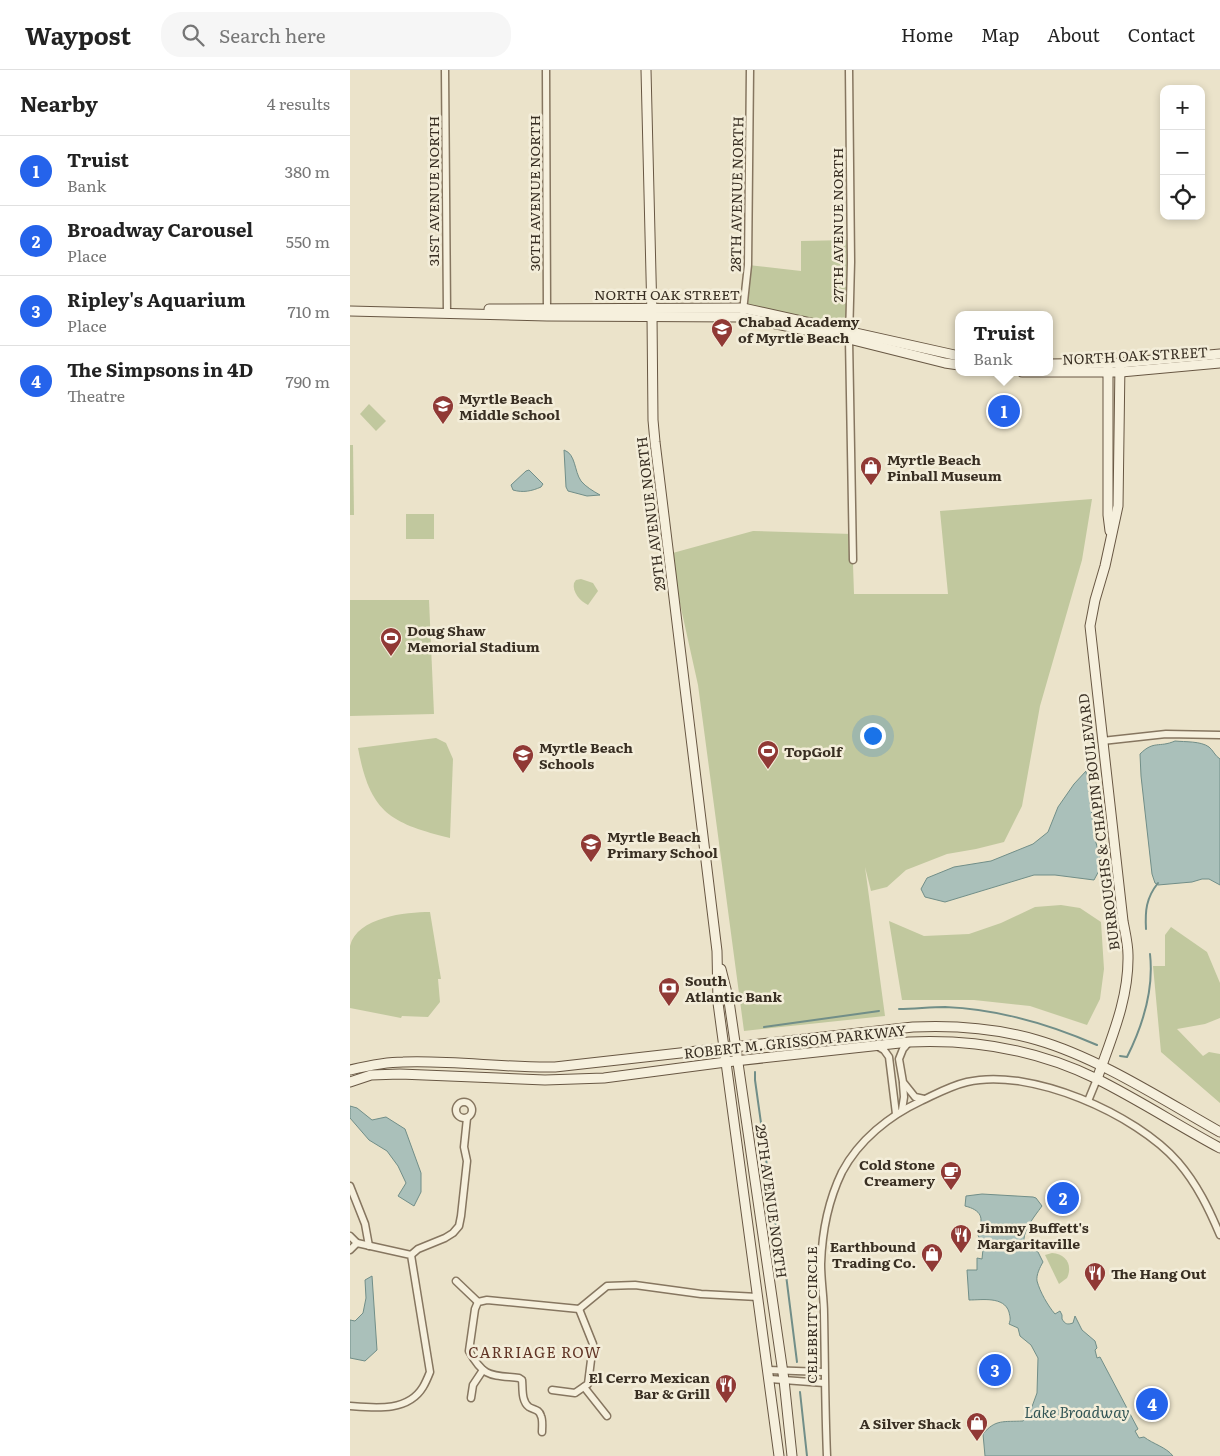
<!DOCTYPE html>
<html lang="en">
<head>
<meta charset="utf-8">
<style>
  body { margin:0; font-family:Literata,serif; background:#f6f6f6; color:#222 }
  .controls { position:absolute; right:15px; top:15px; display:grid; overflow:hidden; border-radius:10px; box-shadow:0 2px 8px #0003 }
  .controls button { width:45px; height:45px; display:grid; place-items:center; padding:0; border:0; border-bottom:1px solid #e0e0e0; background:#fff; color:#222; font:25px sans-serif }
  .you { position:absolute; left:522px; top:665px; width:18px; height:18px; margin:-12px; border:4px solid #fff; border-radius:50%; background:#1a73e8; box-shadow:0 0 0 8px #1a73e833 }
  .badge { display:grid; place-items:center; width:32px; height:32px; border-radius:50%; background:#2563eb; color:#fff; font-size:16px; font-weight:700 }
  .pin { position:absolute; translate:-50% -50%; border:2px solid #fff; box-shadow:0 1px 5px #0006 }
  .popup { position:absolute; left:605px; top:241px; width:98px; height:65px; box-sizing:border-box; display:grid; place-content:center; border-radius:10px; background:#fff; filter:drop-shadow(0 1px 4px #0005); font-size:16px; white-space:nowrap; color:#767676 }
  .popup b { font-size:19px; color:#222 }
  .popup::after { content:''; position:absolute; left:50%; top:100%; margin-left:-10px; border:10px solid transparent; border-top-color:#fff }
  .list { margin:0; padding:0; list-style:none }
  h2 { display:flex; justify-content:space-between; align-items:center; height:65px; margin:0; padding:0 20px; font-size:21px }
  h2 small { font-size:16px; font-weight:400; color:#767676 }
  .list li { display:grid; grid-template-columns:32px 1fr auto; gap:15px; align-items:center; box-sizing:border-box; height:70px; padding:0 20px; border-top:1px solid #e0e0e0 }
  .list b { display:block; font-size:19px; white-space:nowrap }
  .list p { margin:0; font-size:16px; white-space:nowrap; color:#767676 }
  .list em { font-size:16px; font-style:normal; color:#767676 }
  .icon { flex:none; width:28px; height:28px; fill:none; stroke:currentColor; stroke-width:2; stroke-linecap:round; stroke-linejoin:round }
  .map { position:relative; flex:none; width:870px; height:1386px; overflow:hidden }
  header { display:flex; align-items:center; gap:30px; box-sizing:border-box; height:70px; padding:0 25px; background:#fff; border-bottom:1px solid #e0e0e0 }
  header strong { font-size:24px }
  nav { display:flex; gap:28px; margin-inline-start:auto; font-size:18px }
  .search { width:350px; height:45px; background:#f6f6f6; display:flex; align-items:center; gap:12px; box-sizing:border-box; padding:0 18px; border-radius:20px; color:#767676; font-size:19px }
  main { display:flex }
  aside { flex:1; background:#fff }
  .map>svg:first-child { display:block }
  .green { fill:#c1c89e }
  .water { fill:#aac0ba; stroke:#718e88 }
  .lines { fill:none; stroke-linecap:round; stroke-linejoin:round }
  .stream { stroke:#718e88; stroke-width:2 }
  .street-casing { stroke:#867660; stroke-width:9 }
  .secondary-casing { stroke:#685743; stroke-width:11 }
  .street { stroke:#f6f0dd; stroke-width:6 }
  .secondary { stroke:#f6f0dd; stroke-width:9 }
  .labels { text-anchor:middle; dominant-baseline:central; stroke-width:5; stroke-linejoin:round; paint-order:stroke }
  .street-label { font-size:14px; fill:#382e22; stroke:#f3edd9 }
  .poi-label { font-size:14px; font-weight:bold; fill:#382e22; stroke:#f3edd9; text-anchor:start }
  .neighbourhood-label { font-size:15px; letter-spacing:1px; fill:#613425; stroke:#f3edd9 }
  .water-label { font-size:15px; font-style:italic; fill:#335656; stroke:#f3edd9 }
</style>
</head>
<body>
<header>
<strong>Waypost</strong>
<div class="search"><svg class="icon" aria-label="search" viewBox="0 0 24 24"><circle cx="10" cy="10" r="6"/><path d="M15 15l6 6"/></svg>Search here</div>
<nav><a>Home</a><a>Map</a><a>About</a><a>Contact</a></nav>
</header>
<main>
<aside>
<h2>Nearby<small>4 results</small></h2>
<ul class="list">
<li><span class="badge">1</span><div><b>Truist</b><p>Bank</p></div><em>380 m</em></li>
<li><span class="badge">2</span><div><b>Broadway Carousel</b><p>Place</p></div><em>550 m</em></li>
<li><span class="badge">3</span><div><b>Ripley's Aquarium</b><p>Place</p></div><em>710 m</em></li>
<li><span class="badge">4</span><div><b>The Simpsons in 4D</b><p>Theatre</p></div><em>790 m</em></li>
</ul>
</aside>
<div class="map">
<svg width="870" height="1386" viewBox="0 0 870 1386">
  <rect width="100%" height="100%" fill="#ebe3ca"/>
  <!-- green -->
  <g class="green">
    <polygon points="499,170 499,260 393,238 398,195 451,201 451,171"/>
    <polygon points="19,334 36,351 26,361 10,344"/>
    <polygon points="0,375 3,375 4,445 0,445"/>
    <polygon points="742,429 732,490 690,636 672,736 654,772 626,779 597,784 556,800 537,817 521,821 515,797 535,946 394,961 348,615 319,484 403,461 502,464 504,524 598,524 590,441"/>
    <rect x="56" y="444" width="28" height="25"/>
    <path d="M231,509L243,513L248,521L238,535C230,531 222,522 224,513L226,510Z"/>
    <polygon points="0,530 79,530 84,644 0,646"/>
    <path d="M86,668L96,673L103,689L100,768C39,753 20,742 8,678Z"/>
    <polygon points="711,835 730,838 751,852 754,899 750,929 737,955 680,936 624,930 552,930 539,851 574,866 619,864 651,853 685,837"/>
    <path d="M80,842L91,909H88L90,932L78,947L52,946L51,948L0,938C0,924 0,910 0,896C0,890 0,882 0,876C7,847 56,842 80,842Z"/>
    <polygon points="821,857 857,882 870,913 870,948 855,954 827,959 853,986 859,982 870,984 870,1033 811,982 803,896 815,896 815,865"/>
    <path d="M702,1183C716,1184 723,1195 717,1208L709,1214L695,1185Z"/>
  </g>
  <!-- water -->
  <g class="water">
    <path d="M214,380C226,384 224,401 231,411C236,417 243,421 250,425L237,426L218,421L216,417Z"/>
    <path d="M179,400L193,414L191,417C182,421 173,423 163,420L161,415L176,401Z"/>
    <path d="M825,671C835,672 851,671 859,677C863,680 865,686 870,689V815L859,809H852L842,812L808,815L805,813L802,804L791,706L790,684C804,670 809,678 825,671Z"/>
    <polygon points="736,701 745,769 752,795 744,810 705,805 684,805 595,832 575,827 571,819 577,808 604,797 641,791 683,774 698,762 708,737 724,714"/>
    <polygon points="0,1036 7,1038 22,1050 36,1047 55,1059 71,1103 71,1122 64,1136 48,1126 56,1113 48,1096 37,1081 19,1070 0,1048"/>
    <path d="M632,1124L683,1127L686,1128L692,1136C685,1146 662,1172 682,1181L685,1180L688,1182L693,1192C690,1197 686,1205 687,1211C690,1222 698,1236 705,1244L710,1241L712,1245V1249C715,1254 717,1255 723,1253L725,1246L732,1260L745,1271L747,1278L745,1280L747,1288L750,1287L788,1359L785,1361L789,1368L794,1367C803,1374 816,1377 823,1386H635L633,1364C645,1349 654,1352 673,1351L680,1342L687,1323L688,1288L681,1275L670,1266L668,1258L659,1254C661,1249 660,1247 659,1242C654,1226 632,1230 619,1230L617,1200H627V1188L632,1189L633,1179L627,1162C635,1148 631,1140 615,1136L616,1126Z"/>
    <polygon points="22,1206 27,1280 15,1291 0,1288 0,1250 5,1251 13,1243 16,1228 15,1210"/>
  </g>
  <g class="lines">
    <!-- stream -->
    <g class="stream">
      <path d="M796,859C795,841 796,828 808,813"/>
      <path d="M549,939C564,939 580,937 595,937C648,939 699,954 747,975"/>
      <polyline points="414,957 529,941"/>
      <path d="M770,986L777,987C793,955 804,920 800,884"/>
      <polyline points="405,1002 405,1010 424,1146 435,1197 447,1292"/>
      <polyline points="450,1322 457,1386"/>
    </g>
    <!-- street casing -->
    <g class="street-casing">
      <g id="street">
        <polyline points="95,0 97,243"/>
        <polyline points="196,0 197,241"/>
        <polyline points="499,0 501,192 499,269 503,490"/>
        <polyline points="393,241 398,195 400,0"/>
        <polyline points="752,671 816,664 870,665"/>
        <polyline points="559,972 553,979 549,989 553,1012 565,1027 574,1029"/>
        <polyline points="527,976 534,980 539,987 546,1044"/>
        <polyline points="738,1031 747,1009"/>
        <circle cx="114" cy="1040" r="8"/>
        <polyline points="552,1040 554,1027 553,1014"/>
        <polyline points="0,1116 15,1154 19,1176"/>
        <polyline points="0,1166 7,1173"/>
        <path d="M0,1180L7,1173L61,1185L80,1302C78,1307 76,1312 73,1317C58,1342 25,1338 0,1336"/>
        <polyline points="61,1185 68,1179 95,1168 103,1163 109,1156 111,1146 117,1091 114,1077 117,1048"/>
        <polyline points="106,1211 128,1232"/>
        <polyline points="418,1300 474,1302"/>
        <polyline points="420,1309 474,1313"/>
        <polyline points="234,1317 257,1346"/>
        <polyline points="202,1320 225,1323 238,1314 243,1274 229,1239"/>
        <polyline points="121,1328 123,1315 133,1300"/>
        <path d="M192,1362C192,1358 193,1350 191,1346C189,1339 184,1340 179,1337C171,1331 173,1318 172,1310L169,1308C141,1305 134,1308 119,1281L125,1239L128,1232L137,1230L229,1239L257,1216L285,1215L351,1224L408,1227"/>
        <path d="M477,1386C475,1339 475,1292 474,1244C474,1228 471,1211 471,1194C472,1162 478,1131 492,1102C509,1070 539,1046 571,1031C586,1024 600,1016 617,1012C680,997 786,1044 828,1092C847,1114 859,1139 870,1165"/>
      </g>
    </g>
    <!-- secondary casing -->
    <g class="secondary-casing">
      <g id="secondary">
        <polyline points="296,0 302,246 303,350 305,372 367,881 368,933 429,1386"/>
        <polyline points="139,239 393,238 609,286"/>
        <polyline points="0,241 197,246 392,247 499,269 595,293 609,295"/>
        <polyline points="758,293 758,445 760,461"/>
        <polyline points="699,294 770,293 870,284"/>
        <polyline points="672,302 771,302 870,293"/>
        <polyline points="371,899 379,931 434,1310 442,1386"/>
        <path d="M0,1000C17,996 35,992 53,992C104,990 154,998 205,997L563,957C605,955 646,958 687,970C749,988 813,1030 870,1062"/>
        <path d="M747,1009C761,969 779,929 778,885C778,874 775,862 773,851L740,556L745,530L755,496L768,436L770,293"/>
        <path d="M0,1012L21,1005L50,1004L195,1010L254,1008L376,992L559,972C624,969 688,980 747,1009C789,1030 829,1056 870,1078"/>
      </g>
    </g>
    <!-- street -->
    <use href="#street" class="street"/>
    <!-- secondary -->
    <use href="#secondary" class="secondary"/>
  </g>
  <!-- icons -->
  <defs>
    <g id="school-pin" transform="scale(1.125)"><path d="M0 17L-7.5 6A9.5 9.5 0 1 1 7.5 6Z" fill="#903935" stroke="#f3edd9"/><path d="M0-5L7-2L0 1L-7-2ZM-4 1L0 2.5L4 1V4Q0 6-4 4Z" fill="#fff"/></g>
    <g id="shop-pin" transform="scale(1.125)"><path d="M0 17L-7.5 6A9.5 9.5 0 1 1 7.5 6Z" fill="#903935" stroke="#f3edd9"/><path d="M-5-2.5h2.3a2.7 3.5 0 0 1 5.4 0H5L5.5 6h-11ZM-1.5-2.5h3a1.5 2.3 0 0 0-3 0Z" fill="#fff"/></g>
    <g id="stadium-pin" transform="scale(1.125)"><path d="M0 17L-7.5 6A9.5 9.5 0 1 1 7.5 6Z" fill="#903935" stroke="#f3edd9"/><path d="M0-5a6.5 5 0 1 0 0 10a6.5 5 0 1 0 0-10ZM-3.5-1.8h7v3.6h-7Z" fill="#fff"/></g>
    <g id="bank-pin" transform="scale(1.125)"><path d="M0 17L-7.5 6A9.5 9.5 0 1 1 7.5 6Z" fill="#903935" stroke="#f3edd9"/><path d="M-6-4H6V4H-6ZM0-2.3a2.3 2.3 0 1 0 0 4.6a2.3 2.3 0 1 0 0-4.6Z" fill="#fff"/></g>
    <g id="cafe-pin" transform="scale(1.125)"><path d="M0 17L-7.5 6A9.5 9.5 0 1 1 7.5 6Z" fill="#903935" stroke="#f3edd9"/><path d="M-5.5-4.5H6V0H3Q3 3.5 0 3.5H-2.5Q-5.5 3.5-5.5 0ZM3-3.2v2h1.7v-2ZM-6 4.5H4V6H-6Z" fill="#fff"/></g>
    <g id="restaurant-pin" transform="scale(1.125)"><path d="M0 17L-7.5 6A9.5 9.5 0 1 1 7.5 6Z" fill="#903935" stroke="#f3edd9"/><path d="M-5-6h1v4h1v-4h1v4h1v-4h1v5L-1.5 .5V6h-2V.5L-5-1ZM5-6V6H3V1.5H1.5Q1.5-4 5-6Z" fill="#fff"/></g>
  </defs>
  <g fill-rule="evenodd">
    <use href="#school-pin" x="372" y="259"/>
    <use href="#school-pin" x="93" y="336"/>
    <use href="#shop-pin" x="521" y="397"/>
    <use href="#stadium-pin" x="41" y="568"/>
    <use href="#stadium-pin" x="418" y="681"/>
    <use href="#school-pin" x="173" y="685"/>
    <use href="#school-pin" x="241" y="774"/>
    <use href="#bank-pin" x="319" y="918"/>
    <use href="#cafe-pin" x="601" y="1102"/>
    <use href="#restaurant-pin" x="611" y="1165"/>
    <use href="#shop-pin" x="582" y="1184"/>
    <use href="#restaurant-pin" x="745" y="1203"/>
    <use href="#restaurant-pin" x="376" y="1315"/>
    <use href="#shop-pin" x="627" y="1353"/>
  </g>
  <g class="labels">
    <!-- street labels -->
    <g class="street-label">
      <text transform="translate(83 121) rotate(-90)">31ST AVENUE NORTH</text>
      <text transform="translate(184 123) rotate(-90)">30TH AVENUE NORTH</text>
      <text transform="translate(386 124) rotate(-89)">28TH AVENUE NORTH</text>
      <text transform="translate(487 155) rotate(-90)">27TH AVENUE NORTH</text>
      <text x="317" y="224">NORTH OAK STREET</text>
      <text transform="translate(785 285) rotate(-3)">NORTH OAK STREET</text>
      <text transform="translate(300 444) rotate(-97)">29TH AVENUE NORTH</text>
      <text transform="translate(748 752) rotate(-97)">BURROUGHS &amp; CHAPIN BOULEVARD</text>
      <text transform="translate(445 971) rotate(-6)">ROBERT M. GRISSOM PARKWAY</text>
      <text transform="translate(422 1131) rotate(82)">29TH AVENUE NORTH</text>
      <text transform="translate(461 1245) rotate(-90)">CELEBRITY CIRCLE</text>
    </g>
    <!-- poi labels -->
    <g class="poi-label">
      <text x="388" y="251">Chabad Academy<tspan x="388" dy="16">of Myrtle Beach</tspan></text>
      <text x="109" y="328">Myrtle Beach<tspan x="109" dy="16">Middle School</tspan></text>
      <text x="537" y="389">Myrtle Beach<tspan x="537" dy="16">Pinball Museum</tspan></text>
      <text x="57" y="560">Doug Shaw<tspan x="57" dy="16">Memorial Stadium</tspan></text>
      <text x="189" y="677">Myrtle Beach<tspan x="189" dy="16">Schools</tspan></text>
      <text x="434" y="681">TopGolf</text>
      <text x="257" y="766">Myrtle Beach<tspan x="257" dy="16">Primary School</tspan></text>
      <text x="335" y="910">South<tspan x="335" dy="16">Atlantic Bank</tspan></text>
      <text x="585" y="1094" text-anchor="end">Cold Stone<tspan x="585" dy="16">Creamery</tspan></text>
      <text x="627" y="1157">Jimmy Buffett's<tspan x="627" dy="16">Margaritaville</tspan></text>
      <text x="566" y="1176" text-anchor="end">Earthbound<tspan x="566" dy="16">Trading Co.</tspan></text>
      <text x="761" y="1203">The Hang Out</text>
      <text x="360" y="1307" text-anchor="end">El Cerro Mexican<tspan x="360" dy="16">Bar &amp; Grill</tspan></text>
      <text x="611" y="1353" text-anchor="end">A Silver Shack</text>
    </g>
    <!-- neighbourhood labels -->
    <g class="neighbourhood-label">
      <text x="185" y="1281">CARRIAGE ROW</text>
    </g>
    <!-- water labels -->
    <g class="water-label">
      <text x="727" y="1341">Lake Broadway</text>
    </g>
  </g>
</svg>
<div class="controls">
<button>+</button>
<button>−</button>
<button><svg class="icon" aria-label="locate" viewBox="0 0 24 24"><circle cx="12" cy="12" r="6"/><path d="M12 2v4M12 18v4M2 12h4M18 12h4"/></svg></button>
</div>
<div class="you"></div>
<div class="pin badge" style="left:654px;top:341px">1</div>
<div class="popup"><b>Truist</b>Bank</div>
<div class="pin badge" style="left:713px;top:1128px">2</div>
<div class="pin badge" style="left:645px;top:1300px">3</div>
<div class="pin badge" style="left:802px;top:1334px">4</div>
</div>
</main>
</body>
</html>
